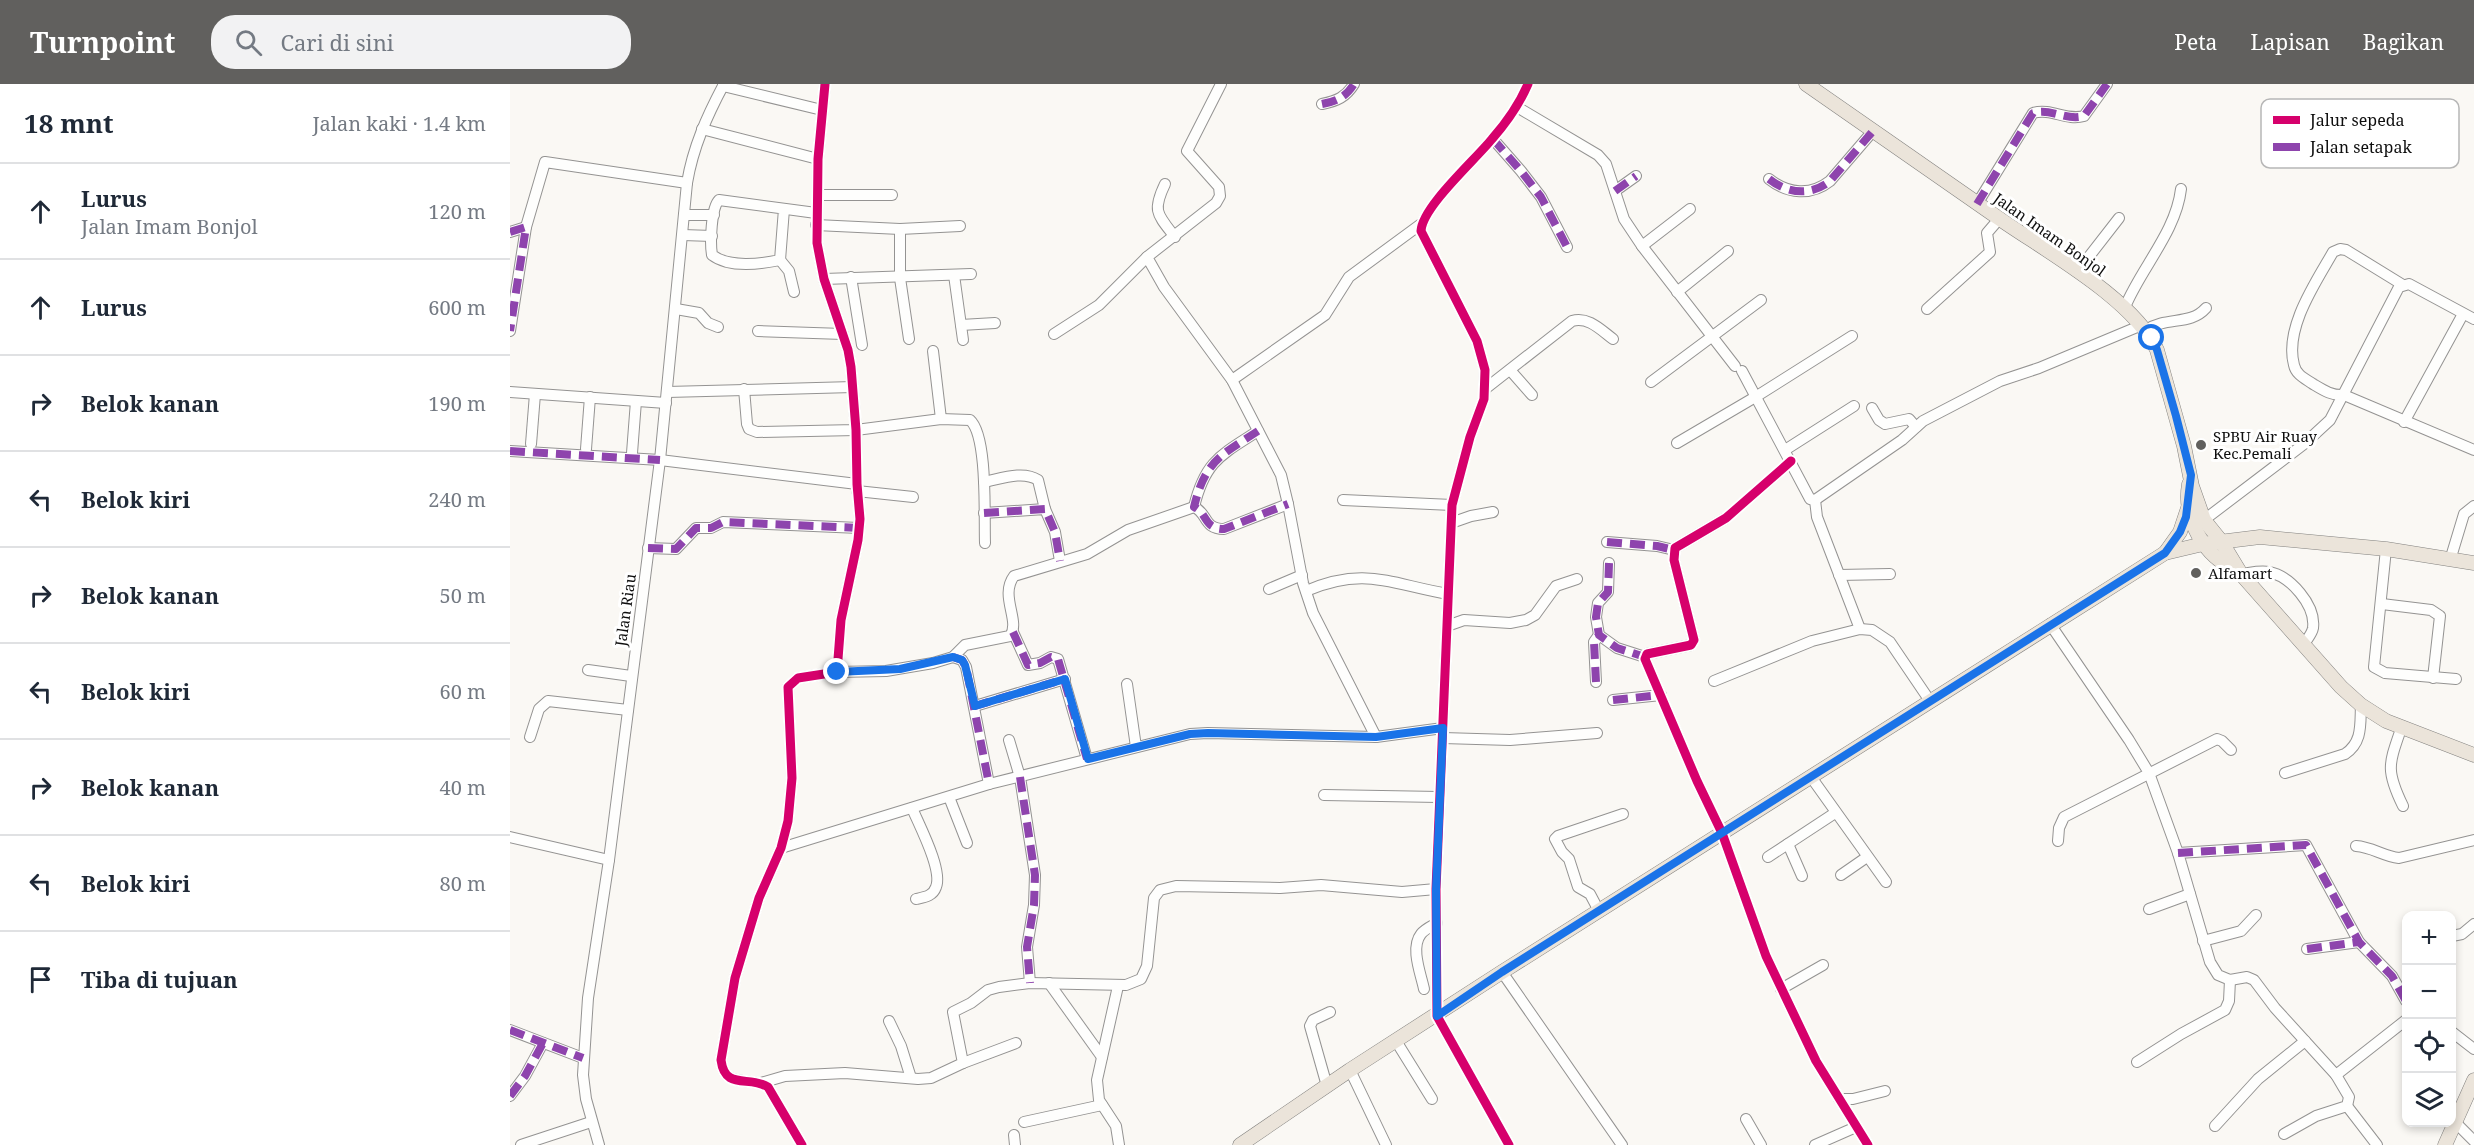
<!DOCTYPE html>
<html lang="id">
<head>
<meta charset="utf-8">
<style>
  body { margin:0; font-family:"Noto Serif",serif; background:#f2f2f3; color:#1f2937 }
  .controls { position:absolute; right:18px; bottom:18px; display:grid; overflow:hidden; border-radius:12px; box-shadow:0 3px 9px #0003 }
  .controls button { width:54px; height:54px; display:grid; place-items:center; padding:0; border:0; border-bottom:2px solid #e0e1e3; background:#fff; color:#1f2937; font:30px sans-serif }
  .stop { position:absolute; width:18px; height:18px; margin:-14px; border:4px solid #1a73e8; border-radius:50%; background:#fff }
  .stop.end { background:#1a73e8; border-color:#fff; box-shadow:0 2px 6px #0008 }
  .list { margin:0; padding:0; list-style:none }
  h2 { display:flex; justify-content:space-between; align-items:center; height:78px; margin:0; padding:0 24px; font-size:26px }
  h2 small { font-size:20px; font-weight:400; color:#747a83 }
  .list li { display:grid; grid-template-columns:39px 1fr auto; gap:18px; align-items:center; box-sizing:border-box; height:96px; padding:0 24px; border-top:2px solid #e0e1e3 }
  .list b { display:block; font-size:22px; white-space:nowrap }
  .list p { margin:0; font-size:20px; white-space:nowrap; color:#747a83 }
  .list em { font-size:20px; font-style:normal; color:#747a83 }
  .icon { flex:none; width:33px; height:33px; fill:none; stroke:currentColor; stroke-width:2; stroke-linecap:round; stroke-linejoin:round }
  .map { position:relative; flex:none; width:1964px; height:1061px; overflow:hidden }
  header { display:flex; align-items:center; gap:36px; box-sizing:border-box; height:84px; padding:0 30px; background:#61605e; color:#fff }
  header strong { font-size:28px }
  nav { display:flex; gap:33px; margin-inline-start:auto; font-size:21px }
  .search { width:420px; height:54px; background:#f2f2f3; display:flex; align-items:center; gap:15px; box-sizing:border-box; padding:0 21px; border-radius:24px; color:#747a83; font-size:22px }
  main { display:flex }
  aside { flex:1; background:#fff }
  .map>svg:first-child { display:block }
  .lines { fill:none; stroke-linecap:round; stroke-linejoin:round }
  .minor-casing { stroke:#949392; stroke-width:12 }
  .major-casing { stroke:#82817f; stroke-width:15 }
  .minor { stroke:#fefefd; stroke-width:10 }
  .major { stroke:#ebe4da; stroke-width:14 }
  .quiet { stroke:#8e44ad; stroke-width:8; stroke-dasharray:15 8; stroke-linecap:butt }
  .cycleway-casing { stroke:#fff; stroke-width:13 }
  .cycleway { stroke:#d6006c; stroke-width:9 }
  .route { stroke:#1a73e8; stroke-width:8 }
  .poi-dot { fill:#61605e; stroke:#fff; stroke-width:2 }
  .labels { text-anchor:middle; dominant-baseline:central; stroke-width:6; stroke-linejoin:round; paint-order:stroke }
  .street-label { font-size:15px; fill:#0e0e0e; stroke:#fff }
  .poi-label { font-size:15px; fill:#0e0e0e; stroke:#fff; text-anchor:start }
  .key { fill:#fff; stroke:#b7b7b7; stroke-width:1.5 }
  .key-label { font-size:16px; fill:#0e0e0e }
</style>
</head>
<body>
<header>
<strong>Turnpoint</strong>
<div class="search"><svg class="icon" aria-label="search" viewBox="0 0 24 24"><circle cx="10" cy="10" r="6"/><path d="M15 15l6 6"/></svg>Cari di sini</div>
<nav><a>Peta</a><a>Lapisan</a><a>Bagikan</a></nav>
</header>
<main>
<aside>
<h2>18 mnt<small>Jalan kaki · 1.4 km</small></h2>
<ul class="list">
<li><svg class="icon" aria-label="ahead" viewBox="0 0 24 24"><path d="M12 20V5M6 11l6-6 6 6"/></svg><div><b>Lurus</b><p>Jalan Imam Bonjol</p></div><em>120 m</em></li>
<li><svg class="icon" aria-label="ahead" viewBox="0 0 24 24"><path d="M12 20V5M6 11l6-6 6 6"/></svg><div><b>Lurus</b></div><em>600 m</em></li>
<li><svg class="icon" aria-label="right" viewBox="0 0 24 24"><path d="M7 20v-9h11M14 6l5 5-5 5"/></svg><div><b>Belok kanan</b></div><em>190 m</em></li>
<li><svg class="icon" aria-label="left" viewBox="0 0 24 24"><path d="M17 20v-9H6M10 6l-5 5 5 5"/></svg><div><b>Belok kiri</b></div><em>240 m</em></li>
<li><svg class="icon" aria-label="right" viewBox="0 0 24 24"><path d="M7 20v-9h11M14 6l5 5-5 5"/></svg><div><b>Belok kanan</b></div><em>50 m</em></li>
<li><svg class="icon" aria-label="left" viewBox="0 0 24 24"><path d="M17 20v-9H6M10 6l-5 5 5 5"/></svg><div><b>Belok kiri</b></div><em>60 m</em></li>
<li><svg class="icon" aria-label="right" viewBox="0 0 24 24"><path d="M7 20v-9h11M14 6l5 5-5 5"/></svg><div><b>Belok kanan</b></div><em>40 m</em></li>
<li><svg class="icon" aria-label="left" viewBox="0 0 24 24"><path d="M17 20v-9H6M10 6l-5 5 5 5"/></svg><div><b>Belok kiri</b></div><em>80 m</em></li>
<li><svg class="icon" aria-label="arrive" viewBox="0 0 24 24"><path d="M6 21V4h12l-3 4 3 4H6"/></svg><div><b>Tiba di tujuan</b></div></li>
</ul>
</aside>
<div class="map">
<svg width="1964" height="1061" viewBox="0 0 1964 1061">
  <rect width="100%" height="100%" fill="#faf8f4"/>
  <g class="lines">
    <!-- minor casing -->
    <g class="minor-casing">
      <g id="minor">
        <polyline points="711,0 677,67 709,103 710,112 706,119 637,173 654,203 722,296 771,391 778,420 793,499 803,529 866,653"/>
        <polyline points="213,2 312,26"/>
        <path d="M812,20C827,17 836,13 844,0"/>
        <polyline points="1007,23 1088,71 1096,80 1114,135 1132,162 1225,282"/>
        <polyline points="192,45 308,75"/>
        <polyline points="983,55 1011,87 1031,113 1057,163"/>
        <path d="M1259,95C1278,110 1301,112 1320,97L1363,47"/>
        <path d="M655,100C642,127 647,130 665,153"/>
        <polyline points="1105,107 1126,92"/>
        <polyline points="308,111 382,111"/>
        <path d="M1467,120L1523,29C1542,24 1556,37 1574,32L1597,0"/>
        <path d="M274,125L270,176C251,180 219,184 202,171C200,159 201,124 209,116L306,129"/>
        <polyline points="174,131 204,131"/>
        <polyline points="306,141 390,145 450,142"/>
        <polyline points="390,145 390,194 399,255"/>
        <polyline points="0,148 16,143"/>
        <polyline points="173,151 202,152"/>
        <polyline points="1132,162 1180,125"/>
        <polyline points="270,176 279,187 284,208"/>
        <polyline points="1567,188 1609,134"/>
        <polyline points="444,191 453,256"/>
        <polyline points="341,193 352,261"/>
        <polyline points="314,195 461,190"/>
        <path d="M1893,201L1836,166L1830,165L1823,168C1806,198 1774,244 1784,281C1786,291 1796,295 1803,300C1813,306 1822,312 1834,311L1964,366"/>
        <polyline points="1167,208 1218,167"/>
        <path d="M1615,223C1631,184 1666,148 1671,105"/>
        <polyline points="166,225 189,229 198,239 208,243"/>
        <polyline points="1417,225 1480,168 1477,149 1489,135"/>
        <polyline points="451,241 485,239"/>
        <path d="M1636,246C1657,232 1680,242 1696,224"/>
        <polyline points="0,247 16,143 35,78 177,99"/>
        <polyline points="248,247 333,250"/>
        <polyline points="544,250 589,221 637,173"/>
        <polyline points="423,267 431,335"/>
        <polyline points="1000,286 1022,311"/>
        <polyline points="1232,287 1300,415 1305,416 1392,356 1413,337 1490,297 1529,284 1632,241"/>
        <polyline points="722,296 815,231 839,193 911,140"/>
        <polyline points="1141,298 1251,216"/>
        <path d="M234,305L237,340L239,345L247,348L346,346L431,335L460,336C478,352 474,433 475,459"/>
        <path d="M975,305L1062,237C1078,232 1091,246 1103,255"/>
        <polyline points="0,308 156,319"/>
        <polyline points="157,308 343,303"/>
        <polyline points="1362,324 1369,336 1375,340 1399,335 1406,343"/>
        <polyline points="1894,338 1953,230"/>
        <polyline points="1167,359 1247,312 1342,252"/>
        <polyline points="21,360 25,310"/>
        <polyline points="76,365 80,313"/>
        <polyline points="1275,366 1344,322"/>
        <polyline points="0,367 150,376 347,400"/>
        <polyline points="122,369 126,317"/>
        <polyline points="1281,377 1216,434 1165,464 1164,476 1184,556 1181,561 1137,570 1135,575 1187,697 1212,749 1256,872 1306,977 1358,1061"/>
        <path d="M474,398C490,395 513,386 528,396L535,425"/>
        <polyline points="347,407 403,413"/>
        <polyline points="833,416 942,421"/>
        <polyline points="1305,416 1307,433 1350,545"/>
        <path d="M684,423C698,429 693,445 714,445L778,420"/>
        <path d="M684,423C695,377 711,371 748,347"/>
        <polyline points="474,429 535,425 545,448 550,477"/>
        <polyline points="1694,436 1794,360 1820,336 1889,203 1899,200 1964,235"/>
        <polyline points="941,439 961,432 983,428"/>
        <polyline points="1097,458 1147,462 1164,466"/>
        <polyline points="138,464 166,465 186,444 201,444 213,438 349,444"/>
        <polyline points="1876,465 1864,583 1875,589 1946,595"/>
        <polyline points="1941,473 1954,430 1964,422"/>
        <polyline points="1099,479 1098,508 1088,519 1086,533 1089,551 1107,564 1135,573"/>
        <path d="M1731,490C1740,489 1750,486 1759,488C1780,492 1806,521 1803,544C1802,550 1797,555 1794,560"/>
        <polyline points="1329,491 1380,490"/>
        <polyline points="759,505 792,491"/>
        <path d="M796,507C855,482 880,500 938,510"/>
        <polyline points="1872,520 1921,526 1930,532 1923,594"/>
        <polyline points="1540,540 1619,656 1639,689 1668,769 1700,878 1708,891 1720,896 1737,893 1744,896 1765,924 1826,991 1896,936"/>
        <polyline points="937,542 954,536 1000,539 1016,536 1025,531 1046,502 1067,495"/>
        <polyline points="503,548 518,581 530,579 541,573 548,575 577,675"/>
        <polyline points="443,573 452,576 456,583 479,700"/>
        <polyline points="78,586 121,592"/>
        <path d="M327,588L376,587L423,579L443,573L455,561L500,552C511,537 489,512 504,492L577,470L618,446L684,423"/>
        <polyline points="1204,597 1302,557 1350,545 1362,546 1380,558 1420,617"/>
        <polyline points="1086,598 1084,558 1089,551"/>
        <polyline points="617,600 626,663"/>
        <polyline points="1103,616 1151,611"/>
        <polyline points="465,622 555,595"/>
        <path d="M1892,642C1879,680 1875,685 1893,722"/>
        <polyline points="20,653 29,625 38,617 118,626"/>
        <polyline points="933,654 1000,656 1087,649"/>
        <polyline points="499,656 510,693 525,791 524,821 517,863 520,899"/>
        <path d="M1775,689L1835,670C1853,658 1850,640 1851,621"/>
        <polyline points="1301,693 1376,798"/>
        <polyline points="814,711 929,713"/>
        <polyline points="439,713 457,759"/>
        <path d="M402,724C409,741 433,786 426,803C423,812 415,813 406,815"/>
        <polyline points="0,753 99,776"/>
        <polyline points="1548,757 1549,744 1554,733 1707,655 1712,657 1721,666"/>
        <polyline points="1278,760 1292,792"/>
        <path d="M1846,762C1862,763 1873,772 1889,774L1964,756"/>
        <polyline points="271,764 479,700 680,650 698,649 866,653 933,644"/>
        <polyline points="1668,769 1796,761 1849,858 1882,892 1896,917"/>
        <polyline points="1258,773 1325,729"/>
        <polyline points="1331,791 1357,773"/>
        <polyline points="1639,825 1680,810"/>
        <polyline points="1089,827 1080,810 1068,803 1059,775 1052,768 1045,755 1048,752 1113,730"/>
        <polyline points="1942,852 1952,850 1964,840"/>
        <polyline points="1693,857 1731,847 1746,831"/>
        <polyline points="1797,865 1849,858"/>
        <polyline points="992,888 1112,1061"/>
        <polyline points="539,899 592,973"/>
        <polyline points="608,902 587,996 589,1016 606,1042 609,1061"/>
        <path d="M914,905C911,890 900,864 911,850C915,845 922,842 927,839"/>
        <polyline points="1271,905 1313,881"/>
        <polyline points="379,937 391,962 401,994"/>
        <polyline points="0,946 73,974"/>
        <polyline points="1942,948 1964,965"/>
        <polyline points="886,957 922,1015"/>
        <polyline points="1627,978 1671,950 1715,926 1719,917 1720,896"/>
        <polyline points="453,979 506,959"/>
        <polyline points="840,986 876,1061"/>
        <polyline points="251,999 275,992 335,989 408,995 421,994 453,979 443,928 461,919 478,906 489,903 520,899 616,901 631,895 637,882 644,814 650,806 666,802 770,804 811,801 892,808 926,805"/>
        <polyline points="817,1002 800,942 803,936 820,928"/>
        <polyline points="0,1012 15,992 33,959"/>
        <polyline points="1329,1015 1343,1015 1375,1007"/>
        <polyline points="1837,1022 1867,1061"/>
        <polyline points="1236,1035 1251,1061"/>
        <polyline points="514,1038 592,1021"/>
        <polyline points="1946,1039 1964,1057"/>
        <polyline points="1705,1042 1748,995 1795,957"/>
        <polyline points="1774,1050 1806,1032 1837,1022 1839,1013 1826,991"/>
        <polyline points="504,1051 505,1061"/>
        <polyline points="11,1061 81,1038"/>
        <path d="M89,1061L76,1015L73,991L78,914L99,776L150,376L177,99C183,63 197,32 214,0"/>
        <path d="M292,1061L258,1003C239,991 215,1007 211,976L225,894L249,814L271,764L278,737L282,694L278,603L288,594L327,588L331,536L348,456L350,435L347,400L346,346L341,283L338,266L314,195L307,159L308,75L315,0"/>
        <path d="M999,1061L927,932L926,805L942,421L960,353L974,315L975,286L967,257L911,147C912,123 965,76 982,55C997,38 1009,21 1018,0"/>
        <polyline points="1305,1061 1346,1043"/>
      </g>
    </g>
    <!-- major casing -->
    <g class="major-casing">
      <g id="major">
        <path d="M1296,0C1360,44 1423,89 1487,133C1534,166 1624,215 1647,266L1674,362L1682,402L1694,436L1711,457L1731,490L1831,603L1851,621L1876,637L1964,671"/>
        <path d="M1679,400C1673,435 1694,473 1727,486"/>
        <polyline points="1655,469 1670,448 1678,424"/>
        <polyline points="730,1061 840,986 992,888 1655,469 1693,460 1750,453 1876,465 1964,479"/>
        <polyline points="1935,1061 1964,996"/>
      </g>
    </g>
    <!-- minor -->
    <use href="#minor" class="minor"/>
    <!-- major -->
    <use href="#major" class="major"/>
    <!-- quiet -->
    <g class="quiet">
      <path d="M812,20C827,17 836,13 844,0"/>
      <polyline points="983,55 1011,87 1031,113 1057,163"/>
      <path d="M1259,95C1278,110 1301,112 1320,97L1363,47"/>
      <polyline points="1105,107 1126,92"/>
      <path d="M1467,120L1523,29C1542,24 1556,37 1574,32L1597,0"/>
      <polyline points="0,148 16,143 0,247"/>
      <path d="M748,347C711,371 695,377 684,423C698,429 693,445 714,445L778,420"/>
      <polyline points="0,367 150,376"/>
      <polyline points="474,429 535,425 545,448 550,477"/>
      <polyline points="1097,458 1147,462 1164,466"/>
      <polyline points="138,464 166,465 186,444 201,444 213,438 349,444"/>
      <polyline points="1099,479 1098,508 1088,519 1086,533 1089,551 1107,564 1135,573"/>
      <polyline points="503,548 518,581 530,579 541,573 548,575 577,675"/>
      <polyline points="443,573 452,576 456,583 479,700"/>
      <polyline points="1086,598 1084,558 1089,551"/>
      <polyline points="1103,616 1151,611"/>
      <polyline points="465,622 555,595"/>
      <polyline points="510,693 525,791 524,821 517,863 520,899"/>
      <polyline points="1668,769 1796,761 1849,858 1882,892 1896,917"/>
      <polyline points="1797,865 1849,858"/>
      <polyline points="0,946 73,974"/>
      <polyline points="0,1012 15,992 33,959"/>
    </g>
    <!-- cycleway casing -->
    <g class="cycleway-casing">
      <g id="cycleway">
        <polyline points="1281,377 1216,434 1165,464 1164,476 1184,556 1181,561 1137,570 1135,575 1187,697 1212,749 1256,872 1306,977 1358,1061"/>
        <path d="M292,1061L258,1003C239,991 215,1007 211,976L225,894L249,814L271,764L278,737L282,694L278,603L288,594L327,588L331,536L348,456L350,435L347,400L346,346L341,283L338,266L314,195L307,159L308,75L315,0"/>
        <path d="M999,1061L927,932L926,805L942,421L960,353L974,315L975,286L967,257L911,147C912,123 965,76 982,55C997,38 1009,21 1018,0"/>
      </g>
    </g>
    <!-- cycleway -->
    <use href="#cycleway" class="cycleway"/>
  </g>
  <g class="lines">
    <!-- route -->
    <polyline class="route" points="327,588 390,585 443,573 452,576 455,581 465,622 555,595 578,675 680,650 698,649 866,653 933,644 926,806 927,932 992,888 1655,469 1670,448 1676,433 1681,391 1666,332 1647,266 1642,254"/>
  </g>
  <!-- markers -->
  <g class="poi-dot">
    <circle cx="1691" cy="361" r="6"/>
    <circle cx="1686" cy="489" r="6"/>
  </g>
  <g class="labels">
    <!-- street labels -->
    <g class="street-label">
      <text transform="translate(1540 150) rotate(35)">Jalan Imam Bonjol</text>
      <text transform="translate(115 526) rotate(-82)">Jalan Riau</text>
    </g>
    <!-- poi labels -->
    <g class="poi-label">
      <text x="1703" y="352">SPBU Air Ruay<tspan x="1703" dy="17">Kec.Pemali</tspan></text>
      <text x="1698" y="489">Alfamart</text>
    </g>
  </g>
  <!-- legend -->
  <rect x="1751" y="15" width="198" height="69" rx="9" class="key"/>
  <rect x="1763" y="32" width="27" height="8" fill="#d6006c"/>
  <rect x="1763" y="59" width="27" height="8" fill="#8e44ad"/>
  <g class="key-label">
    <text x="1800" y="42">Jalur sepeda</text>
    <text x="1800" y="69">Jalan setapak</text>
  </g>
</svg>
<div class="controls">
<button>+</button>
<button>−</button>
<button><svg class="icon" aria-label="locate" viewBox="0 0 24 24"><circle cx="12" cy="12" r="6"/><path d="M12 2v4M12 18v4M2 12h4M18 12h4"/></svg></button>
<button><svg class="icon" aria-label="layers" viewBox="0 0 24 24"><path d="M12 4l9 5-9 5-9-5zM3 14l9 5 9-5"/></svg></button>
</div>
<div class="stop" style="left:1642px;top:254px"></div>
<div class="stop end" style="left:327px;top:588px"></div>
</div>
</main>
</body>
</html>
